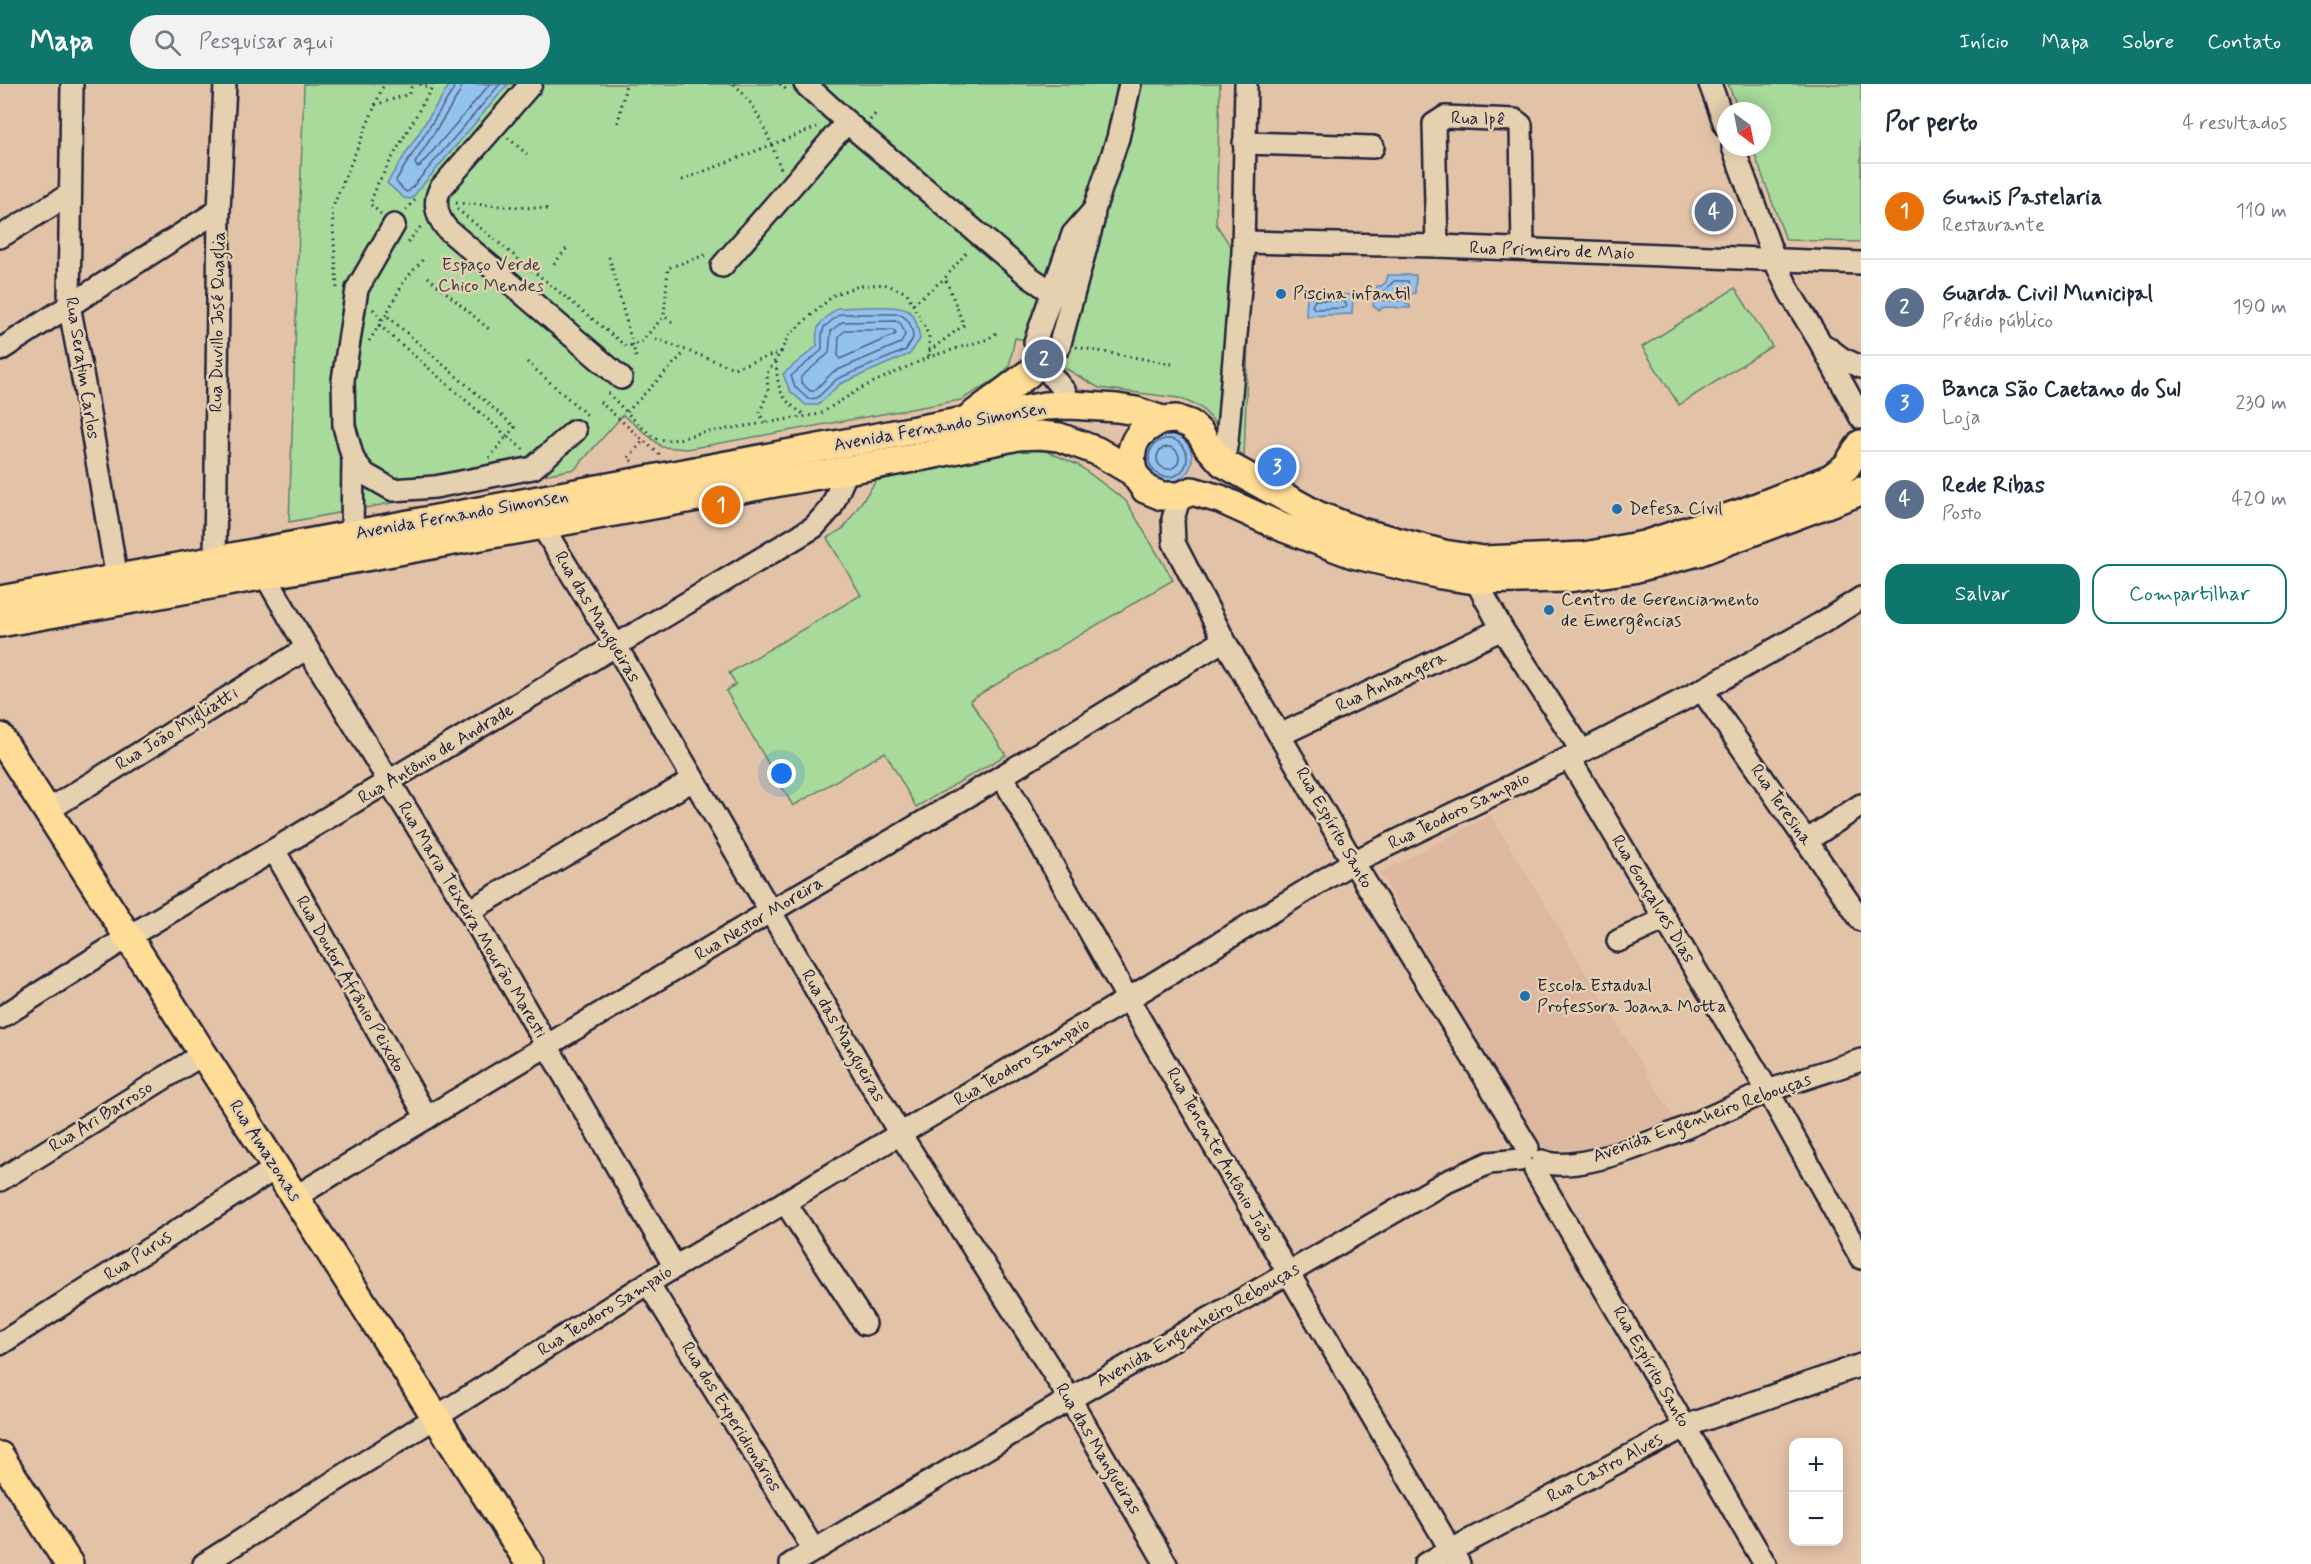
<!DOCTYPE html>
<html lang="pt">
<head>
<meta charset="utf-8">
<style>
  body { margin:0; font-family:Mynerve,sans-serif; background:#f2f2f3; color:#1f2937 }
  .controls { position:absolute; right:18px; bottom:18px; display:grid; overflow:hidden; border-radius:12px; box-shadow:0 3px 15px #0003 }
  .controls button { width:54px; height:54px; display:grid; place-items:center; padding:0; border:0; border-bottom:2px solid #e0e1e3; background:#fff; color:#1f2937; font:30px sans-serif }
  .compass { position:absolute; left:1717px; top:18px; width:54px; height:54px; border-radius:50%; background:#fff; box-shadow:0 3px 15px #0003; rotate:148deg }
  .you { position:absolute; left:782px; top:690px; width:21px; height:21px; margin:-15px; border:4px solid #fff; border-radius:50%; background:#1a73e8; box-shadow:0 0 0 9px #1a73e833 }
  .badge { display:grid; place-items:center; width:39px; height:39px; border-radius:50%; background:#0f766e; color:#fff; font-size:20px; font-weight:700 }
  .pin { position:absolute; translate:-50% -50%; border:3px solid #fff; box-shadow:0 2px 6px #0006 }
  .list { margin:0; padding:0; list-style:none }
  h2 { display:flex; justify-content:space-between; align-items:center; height:78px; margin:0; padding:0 24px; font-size:26px }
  h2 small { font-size:20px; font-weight:400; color:#747a83 }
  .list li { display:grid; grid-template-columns:39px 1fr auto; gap:18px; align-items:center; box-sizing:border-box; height:96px; padding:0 24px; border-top:2px solid #e0e1e3 }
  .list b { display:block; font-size:22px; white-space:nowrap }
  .list p { margin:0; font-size:20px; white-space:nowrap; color:#747a83 }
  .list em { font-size:20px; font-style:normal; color:#747a83 }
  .actions { display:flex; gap:12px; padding:18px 24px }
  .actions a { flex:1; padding:14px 0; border:2px solid #0f766e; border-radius:18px; text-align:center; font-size:21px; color:#0f766e }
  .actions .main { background:#0f766e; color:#fff }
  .icon { flex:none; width:33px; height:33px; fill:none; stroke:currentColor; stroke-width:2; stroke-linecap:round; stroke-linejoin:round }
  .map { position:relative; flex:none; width:1861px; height:1480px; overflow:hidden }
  header { display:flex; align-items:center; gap:36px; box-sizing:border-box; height:84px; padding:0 30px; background:#0f766e; color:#fff }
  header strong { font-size:28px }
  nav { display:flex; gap:33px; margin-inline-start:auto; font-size:21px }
  .search { width:420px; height:54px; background:#f2f2f3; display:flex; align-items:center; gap:15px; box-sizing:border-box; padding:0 21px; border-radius:33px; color:#747a83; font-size:22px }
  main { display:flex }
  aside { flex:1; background:#fff }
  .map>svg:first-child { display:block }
  .built { fill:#deb7a1 }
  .green { fill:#a7da9b; stroke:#647e6b; stroke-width:1.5 }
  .water { fill:#94c2ee; stroke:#6682a6; stroke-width:1.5 }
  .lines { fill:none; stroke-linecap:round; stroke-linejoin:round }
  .shore { stroke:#506283; stroke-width:1.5 }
  .minor-tunnel { stroke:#bca392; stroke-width:21; stroke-dasharray:21 10; stroke-linecap:butt }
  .minor-casing { stroke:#22223b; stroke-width:26 }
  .major-casing { stroke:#22223b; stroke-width:32 }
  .path { stroke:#22223b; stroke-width:3; stroke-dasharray:1.5 4.5; stroke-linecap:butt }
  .minor { stroke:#e5d0af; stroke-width:21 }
  .major { stroke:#ffdd96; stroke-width:27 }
  .poi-dot { fill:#1f6fb2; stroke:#e5d0af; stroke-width:2 }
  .labels { text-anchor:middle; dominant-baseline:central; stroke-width:5; stroke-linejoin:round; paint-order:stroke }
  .street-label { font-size:18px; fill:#22223b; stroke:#e5d0af }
  .park-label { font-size:18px; fill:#363e49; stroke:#e5d0af }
  .poi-label { font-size:18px; fill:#22223b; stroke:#e5d0af; text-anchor:start }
</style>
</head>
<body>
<header>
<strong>Mapa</strong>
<div class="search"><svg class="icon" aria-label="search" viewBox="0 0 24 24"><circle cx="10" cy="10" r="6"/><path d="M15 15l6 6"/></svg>Pesquisar aqui</div>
<nav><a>Início</a><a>Mapa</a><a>Sobre</a><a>Contato</a></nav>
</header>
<main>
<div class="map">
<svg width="1861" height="1480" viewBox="0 0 1861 1480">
  <rect width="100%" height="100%" fill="#e3c3a8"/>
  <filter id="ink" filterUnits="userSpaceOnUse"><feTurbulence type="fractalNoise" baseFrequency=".0167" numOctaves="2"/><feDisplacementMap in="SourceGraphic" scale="12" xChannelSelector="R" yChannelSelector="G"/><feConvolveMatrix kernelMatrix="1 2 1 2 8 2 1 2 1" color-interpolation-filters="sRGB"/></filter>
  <g filter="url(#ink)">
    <!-- built -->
    <polygon class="built" points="1491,731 1674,1034 1588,1065 1549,1065 1536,1057 1523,1042 1380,789"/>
    <!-- green -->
    <g class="green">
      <polygon points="304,0 1220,0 1216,140 1229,160 1243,169 1251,171 1244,373 1227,357 1212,335 1200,323 1179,314 1099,304 1063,283 1066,264 1015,254 1009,283 998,294 961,316 687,365 662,363 623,331 575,385 289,438"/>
      <polygon points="1728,0 1861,0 1861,158 1786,156 1752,63 1762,63 1762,27 1739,27"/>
      <polygon points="1735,204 1772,262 1679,321 1642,263"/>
      <polygon points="1016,366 1046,367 1078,381 1126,417 1173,496 970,616 1006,671 916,723 885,668 793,722 726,607 736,600 729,589 861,511 827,454 844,444 876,397"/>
    </g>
    <!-- water -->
    <g class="water">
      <polygon points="450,0 508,0 411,115 404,114 387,99"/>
      <polygon points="1388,191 1416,191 1415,209 1411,210 1406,214 1406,220 1410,221 1410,224 1384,223 1379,226 1373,222 1377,202 1381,202 1386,198"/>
      <polygon points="1307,209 1353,211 1352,230 1306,232"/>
      <path d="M838,224C853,224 899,219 910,228C917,234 918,247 920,255L910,270L840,300L818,321H806L790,307L783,290L817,262C814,240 822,237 838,224Z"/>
      <circle cx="1168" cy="374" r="24"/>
    </g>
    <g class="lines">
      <!-- shore -->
      <g class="shore">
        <polyline points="454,0 453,6 396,96 397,99 406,108 409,107 500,0"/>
        <polyline points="462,0 460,8 415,79 417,83 420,82 490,0"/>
        <polygon points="1394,197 1408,197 1409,203 1402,210 1399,217 1384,216 1383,208"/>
        <polygon points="1315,216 1344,217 1347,222 1344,224 1315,225 1312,222"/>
        <path d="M840,230H899C910,235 912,243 913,254L906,266L837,295L817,314L808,315L795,303L791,292L822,266V251L824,243Z"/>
        <polygon points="897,237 901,240 905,251 901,259 833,288 814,307 810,307 801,298 801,293 829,269 831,247 842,238"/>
        <polygon points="846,246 893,246 896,250 840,275 838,272 839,252"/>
        <circle cx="1168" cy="374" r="19"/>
        <circle cx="1168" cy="374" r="11"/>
      </g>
      <!-- minor-tunnel -->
      <g class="minor-tunnel">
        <polyline points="1029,287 1035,258"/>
        <polyline points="1051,291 1059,263"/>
      </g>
      <!-- minor casing -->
      <g class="minor-casing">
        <g id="minor">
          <polyline points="72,0 69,221 84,300 117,495"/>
          <path d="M531,0L440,105C433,120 437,133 447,145L621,294"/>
          <polyline points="805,0 858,48 1031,194 1052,208 1072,215"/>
          <polyline points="1710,0 1726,43"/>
          <polyline points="1244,59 1373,63"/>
          <polyline points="1733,63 1775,177 1790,209 1820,258 1861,334"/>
          <polyline points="394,141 357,205 343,296 344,342 353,375 365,390 393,406 435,403 533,384 575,347"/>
          <polyline points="0,153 70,110"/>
          <polyline points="1243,158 1437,162 1861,179"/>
          <polyline points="1437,162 1434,40 1445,33 1515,36 1521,41 1523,165"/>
          <polyline points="722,182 847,38"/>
          <polyline points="1035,258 1073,150 1094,126"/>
          <polyline points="1825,262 1841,274 1861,283"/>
          <polyline points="1059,263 1093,137 1094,126 1118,54 1130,0"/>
          <polyline points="0,266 219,126"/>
          <polyline points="1051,291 1065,308 1070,321"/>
          <polyline points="1223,379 1227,357 1243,169 1246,0"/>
          <polyline points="1180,412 1173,435 1174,459 1224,556 1353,778 1528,1064"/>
          <polyline points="534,429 616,562 900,1050 1070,1315 1166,1480"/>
          <polyline points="352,452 353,375"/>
          <polyline points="215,477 219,126 225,0"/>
          <polyline points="1469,484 1502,545 1582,667"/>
          <polyline points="265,491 307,564 469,827 675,1183"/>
          <polyline points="1702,606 1861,836"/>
          <polyline points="1280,651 1502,545"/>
          <polyline points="1569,674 1768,1007 1861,1174"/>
          <polyline points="1002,692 1128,915 1459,1480"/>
          <polyline points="47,727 307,564"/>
          <polyline points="1806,757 1861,721"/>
          <polyline points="274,766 427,1034"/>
          <polyline points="469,827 693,696"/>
          <polyline points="1618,857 1665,835"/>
          <polyline points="0,934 128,853 814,443 831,424 848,385"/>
          <path d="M1542,1077C1587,1096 1720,1027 1766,1008C1797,996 1829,987 1861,976"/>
          <polyline points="1535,1086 1765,1480"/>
          <polyline points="0,1096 203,970"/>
          <polyline points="295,1113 771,827 1002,692 1224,556"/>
          <polyline points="785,1118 865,1240"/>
          <polyline points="648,1199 814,1466"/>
          <polyline points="0,1260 276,1084"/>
          <polyline points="204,1480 648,1199 1128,915 1353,778 1569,674 1702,606 1820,540 1861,514"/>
          <polyline points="791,1480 1070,1315 1444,1099 1489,1079 1520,1076"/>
          <polyline points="1425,1480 1686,1342 1861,1281"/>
        </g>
      </g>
      <!-- major casing -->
      <g class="major-casing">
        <g id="major">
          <polyline points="969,334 1028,290"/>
          <path d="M1133,388C1127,360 1138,346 1162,336"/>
          <polyline points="0,516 1045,322 1070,321 1117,324 1136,327 1162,336 1176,335 1190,340 1200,349 1207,361 1223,379 1317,431 1361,448 1444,470 1483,476 1585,472 1644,461 1744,428 1831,394 1846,383 1861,360"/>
          <polyline points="0,539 930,371 1018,352 1040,351 1059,353 1097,367 1133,388 1145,405 1162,412 1180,412 1192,407 1220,415 1284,444 1353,470 1441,491 1475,496 1568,494 1633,485 1698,468 1861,407"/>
          <polyline points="0,653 530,1480"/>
          <polyline points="0,1372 69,1480"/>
        </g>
      </g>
      <!-- path -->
      <g class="path">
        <polyline points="420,0 431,5"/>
        <path d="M734,0C759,23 769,56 782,87"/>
        <polyline points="780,0 788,7"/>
        <polyline points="375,21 409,10 412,0"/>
        <polyline points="870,36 877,28"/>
        <polyline points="618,39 626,0"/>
        <polyline points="508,54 527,70"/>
        <polyline points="682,96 817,43"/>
        <polyline points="456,119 550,125"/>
        <polyline points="457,125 627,263 641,258 664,232"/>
        <polyline points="406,126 418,113"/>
        <polyline points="381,130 370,120 378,99 434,0"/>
        <polyline points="408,158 422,141"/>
        <polyline points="609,173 637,277"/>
        <polyline points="554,180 567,164"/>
        <polyline points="428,193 490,246"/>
        <polyline points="337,204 332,125 384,0"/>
        <polyline points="913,220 945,194 966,169"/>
        <polyline points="373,225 382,236"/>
        <polyline points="672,238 664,232 668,184 708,170"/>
        <polyline points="379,241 507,352 515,343 386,231"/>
        <polyline points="656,255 734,284 781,268 767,289 768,308 759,330 766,338"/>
        <polyline points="369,257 386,231 404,197 425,173"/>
        <polyline points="1076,263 1172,280"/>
        <polyline points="929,267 964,241 945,194"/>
        <polyline points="781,268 788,252 835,210 859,202 884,200 907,209 929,252 929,273"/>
        <polyline points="527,278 588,332"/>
        <path d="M776,278C778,307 780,315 805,331"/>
        <path d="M608,309C618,319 647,351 658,355C671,358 684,354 696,350L820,330L861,304L929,273L988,255L999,247"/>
        <polyline points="600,318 660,371"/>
        <polyline points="627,328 685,268"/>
        <polyline points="489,374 507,352 524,366"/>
        <polyline points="632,377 628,374 644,356"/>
      </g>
      <!-- minor -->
      <use href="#minor" class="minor"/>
      <!-- major -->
      <use href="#major" class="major"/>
    </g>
  </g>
  <!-- markers -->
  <g class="poi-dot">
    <circle cx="1281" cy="210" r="6"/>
    <circle cx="1617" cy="425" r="6"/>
    <circle cx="1549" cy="526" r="6"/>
    <circle cx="1525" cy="912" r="6"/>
  </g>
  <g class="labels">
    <!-- street labels -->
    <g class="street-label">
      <text transform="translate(1478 35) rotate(2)">Rua Ipê</text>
      <text transform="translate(1552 167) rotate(2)">Rua Primeiro de Maio</text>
      <text transform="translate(218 238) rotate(-89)">Rua Duvillo José Quaglia</text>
      <text transform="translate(82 284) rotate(81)">Rua Serafim Carlos</text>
      <text transform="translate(940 343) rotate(-10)">Avenida Fernando Simonsen</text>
      <text transform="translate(462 431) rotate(-10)">Avenida Fernando Simonsen</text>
      <text transform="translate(597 533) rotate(59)">Rua das Mangueiras</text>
      <text transform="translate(1391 598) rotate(-25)">Rua Anhangera</text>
      <text transform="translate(177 645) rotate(-32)">Rua João Migliatti</text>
      <text transform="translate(436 670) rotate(-31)">Rua Antônio de Andrade</text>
      <text transform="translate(1781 721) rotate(55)">Rua Teresina</text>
      <text transform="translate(1459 727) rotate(-26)">Rua Teodoro Sampaio</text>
      <text transform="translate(1334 744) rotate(60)">Rua Espírito Santo</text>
      <text transform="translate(1653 815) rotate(59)">Rua Gonçalves Dias</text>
      <text transform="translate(759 835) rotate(-31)">Rua Nestor Moreira</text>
      <text transform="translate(472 836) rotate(59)">Rua Maria Teixeira Mourão Maresti</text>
      <text transform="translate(350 900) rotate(60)">Rua Doutor Afrânio Peixoto</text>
      <text transform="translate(843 952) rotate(60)">Rua das Mangueiras</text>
      <text transform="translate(1022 978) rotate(-31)">Rua Teodoro Sampaio</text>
      <text transform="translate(101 1033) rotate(-32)">Rua Ari Barroso</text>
      <text transform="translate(1702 1034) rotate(-20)">Avenida Engenheiro Rebouças</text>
      <text transform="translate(265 1067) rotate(57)">Rua Amazonas</text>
      <text transform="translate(1220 1071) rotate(60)">Rua Tenente Antônio João</text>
      <text transform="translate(138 1172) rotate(-33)">Rua Purus</text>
      <text transform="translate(605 1227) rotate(-32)">Rua Teodoro Sampaio</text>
      <text transform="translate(1198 1241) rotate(-30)">Avenida Engenheiro Rebouças</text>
      <text transform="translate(1651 1283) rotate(60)">Rua Espírito Santo</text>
      <text transform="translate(731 1333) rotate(58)">Rua dos Experidionários</text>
      <text transform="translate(1098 1365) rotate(59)">Rua das Mangueiras</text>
      <text transform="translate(1605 1384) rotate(-28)">Rua Castro Alves</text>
    </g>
    <!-- park labels -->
    <g class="park-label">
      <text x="491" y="181">Espaço Verde<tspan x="491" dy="21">Chico Mendes</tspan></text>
    </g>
    <!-- poi labels -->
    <g class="poi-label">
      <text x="1293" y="210">Piscina infantil</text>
      <text x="1629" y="425">Defesa Cívil</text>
      <text x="1561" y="516">Centro de Gerenciamento<tspan x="1561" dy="21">de Emergências</tspan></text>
      <text x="1537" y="902">Escola Estadual<tspan x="1537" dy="21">Professora Joana Motta</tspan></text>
    </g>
  </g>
</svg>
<div class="controls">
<button>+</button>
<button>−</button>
</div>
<svg class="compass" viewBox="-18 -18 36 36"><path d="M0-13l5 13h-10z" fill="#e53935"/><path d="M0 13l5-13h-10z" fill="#747a83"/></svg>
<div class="you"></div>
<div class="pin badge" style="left:721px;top:421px;background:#e8710a">1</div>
<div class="pin badge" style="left:1044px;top:275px;background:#5c6f8a">2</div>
<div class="pin badge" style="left:1277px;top:383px;background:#3f7fe0">3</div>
<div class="pin badge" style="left:1714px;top:128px;background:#5c6f8a">4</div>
</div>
<aside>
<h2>Por perto<small>4 resultados</small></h2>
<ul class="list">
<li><span class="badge" style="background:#e8710a">1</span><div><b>Gumis Pastelaria</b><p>Restaurante</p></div><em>110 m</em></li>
<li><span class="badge" style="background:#5c6f8a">2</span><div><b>Guarda Civil Municipal</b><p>Prédio público</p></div><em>190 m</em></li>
<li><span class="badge" style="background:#3f7fe0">3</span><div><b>Banca São Caetano do Sul</b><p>Loja</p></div><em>230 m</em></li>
<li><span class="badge" style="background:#5c6f8a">4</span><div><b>Rede Ribas</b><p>Posto</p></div><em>420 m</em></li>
</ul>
<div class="actions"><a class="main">Salvar</a><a>Compartilhar</a></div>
</aside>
</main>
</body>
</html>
